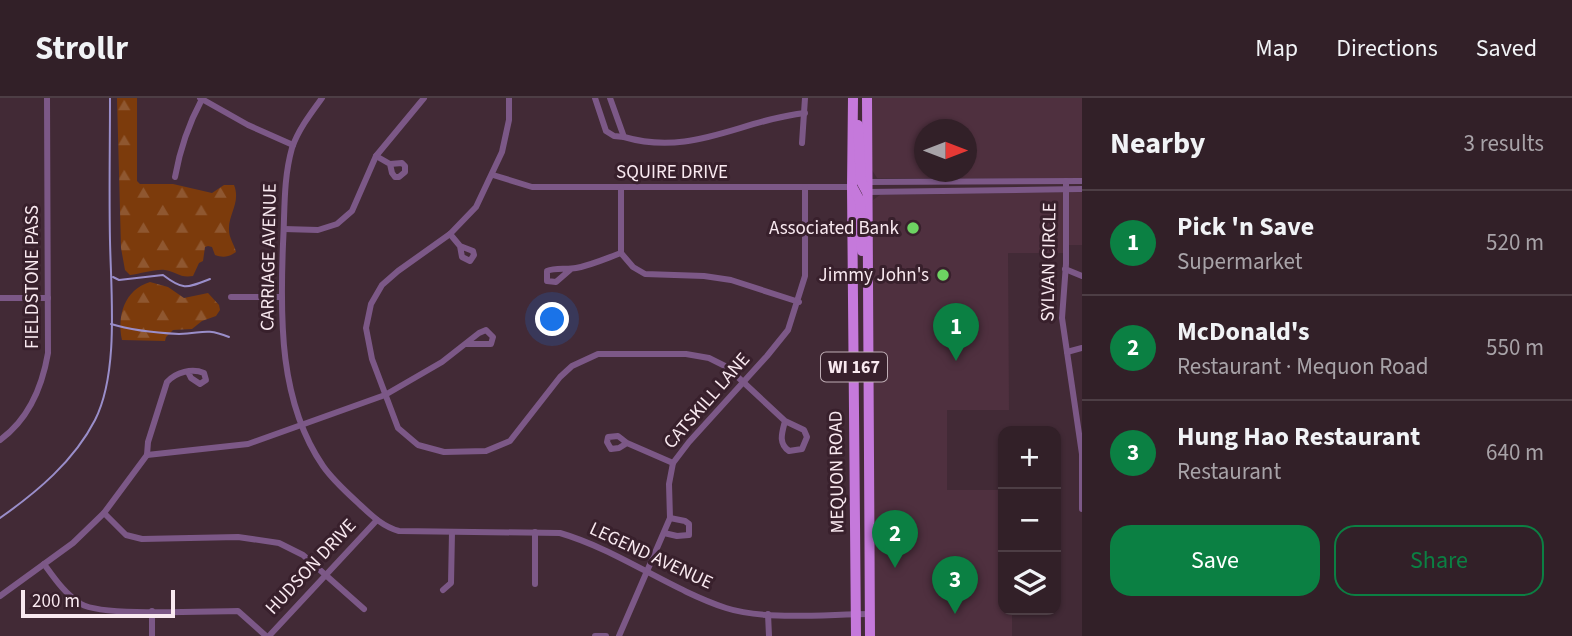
<!DOCTYPE html>
<html lang="en">
<head>
<meta charset="utf-8">
<style>
  body { margin:0; font-family:"Source Sans 3",sans-serif; background:#3d2d34; color:#f1f3f6 }
  .controls { position:absolute; right:21px; bottom:21px; display:grid; overflow:hidden; border-radius:14px; box-shadow:0 2px 5px #0004 }
  .controls button { width:63px; height:63px; display:grid; place-items:center; padding:0; border:0; border-bottom:2px solid #4d3e45; background:#322028; color:#f1f3f6; font:35px sans-serif }
  .compass { position:absolute; left:914px; top:21px; width:63px; height:63px; border-radius:50%; background:#322028; box-shadow:0 2px 5px #0004; rotate:90deg }
  .scale { position:absolute; left:21px; bottom:18px; width:154px; box-sizing:border-box; padding-left:7px; border:4px solid #f9e9f0; border-top:0; font-size:19px; line-height:24px; white-space:nowrap; color:#f9e9f0; -webkit-text-stroke:5px #38202c; paint-order:stroke }
  .you { position:absolute; left:553px; top:222px; width:24px; height:24px; margin:-18px; border:5px solid #fff; border-radius:50%; background:#1a73e8; box-shadow:0 0 0 10px #1a73e833 }
  .badge { display:grid; place-items:center; width:46px; height:46px; border-radius:50%; background:#0b8043; color:#fff; font-size:23px; font-weight:700 }
  .pin { position:absolute; translate:-50% -58px; filter:drop-shadow(0 2px 4px #0008) }
  .pin::after { content:''; position:absolute; top:37px; width:24px; height:21px; background:inherit; clip-path:polygon(0 0,100% 0,50% 100%) }
  .list { margin:0; padding:0; list-style:none }
  h2 { display:flex; justify-content:space-between; align-items:center; height:91px; margin:0; padding:0 28px; font-size:30px }
  h2 small { font-size:23px; font-weight:400; color:#a8a3a8 }
  .list li { display:grid; grid-template-columns:46px 1fr auto; gap:21px; align-items:center; box-sizing:border-box; height:105px; padding:0 28px; border-top:2px solid #4d3e45 }
  .list b { display:block; font-size:26px; white-space:nowrap }
  .list p { margin:0; font-size:23px; white-space:nowrap; color:#a8a3a8 }
  .list em { font-size:23px; font-style:normal; color:#a8a3a8 }
  .actions { display:flex; gap:14px; padding:21px 28px }
  .actions a { flex:1; padding:16px 0; border:2px solid #0b8043; border-radius:21px; text-align:center; font-size:24px; color:#0b8043 }
  .actions .main { background:#0b8043; color:#fff }
  .icon { flex:none; width:38px; height:38px; fill:none; stroke:currentColor; stroke-width:2; stroke-linecap:round; stroke-linejoin:round }
  .map { position:relative; flex:none; width:1082px; height:538px; overflow:hidden }
  header { display:flex; align-items:center; gap:42px; box-sizing:border-box; height:98px; padding:0 35px; background:#322028; border-bottom:2px solid #4d3e45 }
  header strong { font-size:33px }
  nav { display:flex; gap:38px; margin-inline-start:auto; font-size:24px }
  main { display:flex }
  aside { flex:1; background:#322028 }
  .map>svg:first-child { display:block }
  .built { fill:#4f303f; fill-rule:evenodd }
  .forest { fill:url(#forest-firs) }
  .lines { fill:none; stroke-linecap:round; stroke-linejoin:round }
  .stream { stroke:#9a8eca; stroke-width:2 }
  .street { stroke:#7c5887; stroke-width:6 }
  .primary { stroke:#c579db; stroke-width:10 }
  .poi-dot { fill:#6dd362; stroke:#38202c; stroke-width:2.5 }
  .labels { text-anchor:middle; dominant-baseline:central; stroke-width:6; stroke-linejoin:round; paint-order:stroke }
  .shield { fill:#38202c; stroke:#bfadb5; stroke-width:2 }
  .shield-label { font-size:18px; font-weight:bold; fill:#f9e9f0 }
  .street-label { font-size:19px; fill:#f9e9f0; stroke:#38202c }
  .poi-label { font-size:19px; fill:#f9e9f0; stroke:#38202c; text-anchor:end }
</style>
</head>
<body>
<header>
<strong>Strollr</strong>
<nav><a>Map</a><a>Directions</a><a>Saved</a></nav>
</header>
<main>
<div class="map">
<svg width="1082" height="538" viewBox="0 0 1082 538">
  <defs>
    <pattern id="forest-firs" width="22" height="20" patternUnits="userSpaceOnUse" patternTransform="scale(1.75)"><rect width="22" height="20" fill="#7c3b0c"/><path d="M5 1l3.5 6h-7zM16 11l3.5 6h-7z" fill="#8f5730"/></pattern>
  </defs>
  <rect width="100%" height="100%" fill="#422a36"/>
  <!-- built -->
  <g class="built">
    <path d="M872,0H1082V80H877L872,72ZM925,32H967V74H925Z"/>
    <polygon points="1082,94 1082,147 1063,147 1063,155 1008,155 1009,312 947,312 947,392 1003,392 1003,512 1012,512 1012,538 874,538 873,102 880,97"/>
  </g>
  <!-- forest -->
  <g class="forest">
    <path d="M117,0H137V83L140,86H173L212,95L224,87H234C241,105 228,116 229,132C229,140 234,146 236,154C229,159 223,160 215,157L212,149L208,148L205,149L203,163L199,165L193,178C179,180 177,174 165,172C154,171 141,176 130,177L125,172L121,150Z"/>
    <path d="M150,184L168,189L184,200L208,195L219,207L220,212L216,218L202,223L192,231L173,232L166,239L165,243L122,242C117,218 124,192 150,184Z"/>
  </g>
  <g class="lines">
    <!-- stream -->
    <g class="stream">
      <path d="M113,179L119,182L163,177C184,193 187,190 210,181"/>
      <path d="M111,226C130,232 160,235 179,236C202,236 204,229 229,239"/>
      <path d="M0,420C37,394 74,363 95,322C119,275 111,195 110,143C109,96 110,48 110,0"/>
    </g>
    <!-- street -->
    <g class="street">
      <polyline points="200,0 248,27 293,47"/>
      <path d="M322,0C311,15 298,32 292,50C283,82 285,113 283,146C280,220 279,304 323,368C332,381 344,392 356,403C369,415 381,428 399,433L560,435C618,452 669,491 726,510C766,523 827,516 870,516"/>
      <path d="M509,0V22L502,54L476,109L450,136L398,173L382,187L371,206L366,230L372,261L398,330L418,347L444,354L486,353L510,343L560,279L572,268L598,256H686L709,260L727,269L785,323L804,332L807,339L802,351L789,353C778,345 782,335 785,323"/>
      <polyline points="595,0 606,33 614,38 624,39"/>
      <path d="M610,0L624,39C692,59 740,22 805,15"/>
      <polyline points="802,45 805,0"/>
      <polyline points="376,58 390,66 402,65 405,68 405,74 399,79 395,79 392,75 390,66"/>
      <polyline points="493,77 532,89 853,89"/>
      <path d="M175,79C180,51 188,27 202,1"/>
      <polyline points="1066,83 1066,166 1062,220 1082,356 1082,411"/>
      <polyline points="867,84 1082,83"/>
      <polyline points="621,90 621,155 633,169 645,176 704,178 731,182 799,204"/>
      <polyline points="867,94 1082,91"/>
      <polyline points="284,131 318,132 337,126 352,113 376,58 424,0"/>
      <polyline points="450,136 460,148 462,159 470,163 474,157 473,153 460,148"/>
      <path d="M571,171L556,184L547,183V173C556,169 566,172 576,170C592,167 607,160 621,155"/>
      <polyline points="1065,171 1082,178"/>
      <polyline points="231,199 281,199"/>
      <polyline points="0,200 48,200"/>
      <polyline points="1067,254 1082,250"/>
      <path d="M0,342C29,321 42,290 48,255L47,0"/>
      <polyline points="627,345 619,350 611,351 607,344 608,339 618,338 627,345 673,365"/>
      <polyline points="147,357 248,346 385,297 442,264 479,235 486,232 493,239 491,246 466,246"/>
      <path d="M147,357L148,344L167,284C176,274 192,270 204,275L206,282L200,286L191,280L188,274"/>
      <polyline points="104,415 126,437 142,441 238,439 279,445 303,457 364,511"/>
      <polyline points="535,434 535,486"/>
      <polyline points="664,435 677,438 689,437 689,426 685,423 670,420"/>
      <path d="M44,466C55,481 65,496 81,506C103,519 206,513 238,513L266,538"/>
      <polyline points="443,492 451,485 452,434"/>
      <polyline points="0,498 73,445 104,415 147,357"/>
      <polyline points="152,513 152,538"/>
      <polyline points="768,516 769,538"/>
      <polyline points="269,538 377,422"/>
      <polyline points="595,538 606,538"/>
      <polyline points="619,538 670,420 669,386 673,365 689,344 767,258 788,232 805,178 805,89"/>
    </g>
    <!-- primary -->
    <g class="primary">
      <polyline points="853,0 852,89 856,538"/>
      <polyline points="867,0 870,538"/>
      <polyline points="858,27 861,83 867,94"/>
      <polyline points="853,90 860,103 862,153"/>
    </g>
  </g>
  <!-- markers -->
  <g class="poi-dot">
    <circle cx="913" cy="130" r="7"/>
    <circle cx="943" cy="177" r="7"/>
  </g>
  <g class="labels">
    <!-- shield labels -->
    <rect class="shield" x="821" y="254.5" width="66" height="29" rx="5"/>
    <g class="shield-label">
      <text x="854" y="269">WI 167</text>
    </g>
    <!-- street labels -->
    <g class="street-label">
      <text x="672" y="74">SQUIRE DRIVE</text>
      <text transform="translate(269 159) rotate(-89)">CARRIAGE AVENUE</text>
      <text transform="translate(1049 164) rotate(-89)">SYLVAN CIRCLE</text>
      <text transform="translate(32 179) rotate(-90)">FIELDSTONE PASS</text>
      <text transform="translate(707 303) rotate(-49)">CATSKILL LANE</text>
      <text transform="translate(837 374) rotate(-91)">MEQUON ROAD</text>
      <text transform="translate(651 458) rotate(25)">LEGEND AVENUE</text>
      <text transform="translate(311 469) rotate(-47)">HUDSON DRIVE</text>
    </g>
    <!-- poi labels -->
    <g class="poi-label">
      <text x="899" y="130">Associated Bank</text>
      <text x="929" y="177">Jimmy John's</text>
    </g>
  </g>
</svg>
<div class="controls">
<button>+</button>
<button>−</button>
<button><svg class="icon" aria-label="layers" viewBox="0 0 24 24"><path d="M12 4l9 5-9 5-9-5zM3 14l9 5 9-5"/></svg></button>
</div>
<svg class="compass" viewBox="-18 -18 36 36"><path d="M0-13l5 13h-10z" fill="#e53935"/><path d="M0 13l5-13h-10z" fill="#a8a3a8"/></svg>
<div class="scale">200 m</div>
<div class="you"></div>
<div class="pin badge" style="left:956px;top:263px">1</div>
<div class="pin badge" style="left:895px;top:470px">2</div>
<div class="pin badge" style="left:955px;top:516px">3</div>
</div>
<aside>
<h2>Nearby<small>3 results</small></h2>
<ul class="list">
<li><span class="badge">1</span><div><b>Pick 'n Save</b><p>Supermarket</p></div><em>520 m</em></li>
<li><span class="badge">2</span><div><b>McDonald's</b><p>Restaurant · Mequon Road</p></div><em>550 m</em></li>
<li><span class="badge">3</span><div><b>Hung Hao Restaurant</b><p>Restaurant</p></div><em>640 m</em></li>
</ul>
<div class="actions"><a class="main">Save</a><a>Share</a></div>
</aside>
</main>
</body>
</html>
